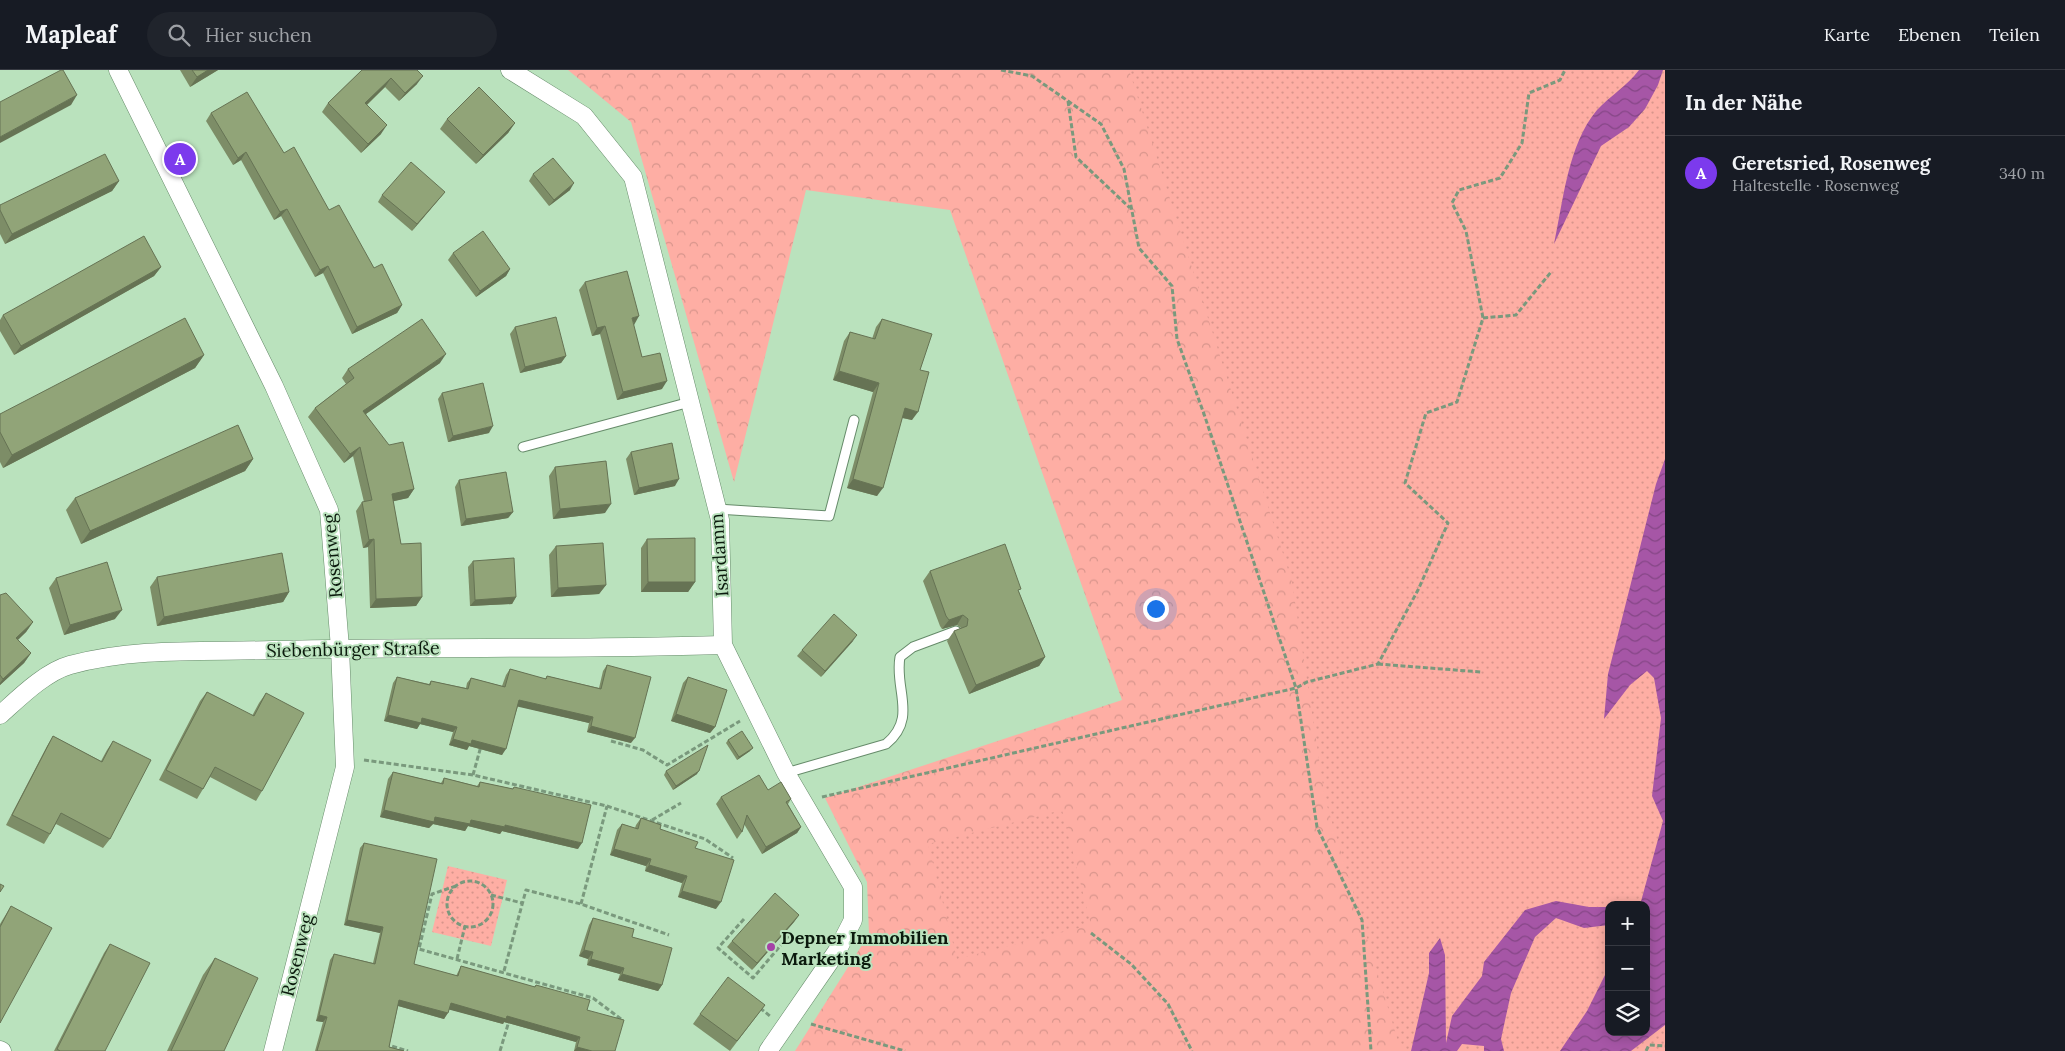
<!DOCTYPE html>
<html lang="de">
<head>
<meta charset="utf-8">
<style>
  body { margin:0; font-family:Lora,serif; background:#20242c; color:#f1f3f6 }
  .controls { position:absolute; right:15px; bottom:15px; display:grid; overflow:hidden; border-radius:10px; box-shadow:0 2px 12px #0003 }
  .controls button { width:45px; height:45px; display:grid; place-items:center; padding:0; border:0; border-bottom:1px solid #363941; background:#171b24; color:#f1f3f6; font:25px sans-serif }
  .you { position:absolute; left:1155px; top:538px; width:18px; height:18px; margin:-12px; border:4px solid #fff; border-radius:50%; background:#1a73e8; box-shadow:0 0 0 8px #1a73e833 }
  .badge { display:grid; place-items:center; width:32px; height:32px; border-radius:50%; background:#7c3aed; color:#fff; font-size:16px; font-weight:700 }
  .pin { position:absolute; translate:-50% -50%; border:2px solid #fff; box-shadow:0 1px 5px #0006 }
  .list { margin:0; padding:0; list-style:none }
  h2 { display:flex; justify-content:space-between; align-items:center; height:65px; margin:0; padding:0 20px; font-size:21px }
  h2 small { font-size:16px; font-weight:400; color:#9ea1a6 }
  .list li { display:grid; grid-template-columns:32px 1fr auto; gap:15px; align-items:center; box-sizing:border-box; height:75px; padding:0 20px; border-top:1px solid #363941 }
  .list b { display:block; font-size:19px; white-space:nowrap }
  .list p { margin:0; font-size:16px; white-space:nowrap; color:#9ea1a6 }
  .list em { font-size:16px; font-style:normal; color:#9ea1a6 }
  .icon { flex:none; width:28px; height:28px; fill:none; stroke:currentColor; stroke-width:2; stroke-linecap:round; stroke-linejoin:round }
  .map { position:relative; flex:none; width:1665px; height:981px; overflow:hidden }
  header { display:flex; align-items:center; gap:30px; box-sizing:border-box; height:70px; padding:0 25px; background:#171b24; border-bottom:1px solid #363941 }
  header strong { font-size:24px }
  nav { display:flex; gap:28px; margin-inline-start:auto; font-size:18px }
  .search { width:350px; height:45px; background:#20242c; display:flex; align-items:center; gap:12px; box-sizing:border-box; padding:0 18px; border-radius:28px; color:#9ea1a6; font-size:19px }
  main { display:flex }
  aside { flex:1; background:#171b24 }
  .map>svg:first-child { display:block }
  .forest { fill:url(#forest-crowns) }
  .park { fill:url(#park-dots); fill-rule:evenodd }
  .water { fill:url(#water-waves) }
  .lines { fill:none; stroke-linecap:round; stroke-linejoin:round }
  .service-casing { stroke:#668b6a; stroke-width:11 }
  .minor-casing { stroke:#668b6a; stroke-width:19 }
  .path { stroke:#7a997d; stroke-width:3; stroke-dasharray:5 2.5; stroke-linecap:butt }
  .service { stroke:#fff; stroke-width:9 }
  .minor { stroke:#fff; stroke-width:18 }
  .wall { fill:#7d8d67 }
  .shaded-wall { fill:#667354 }
  .building { fill:#91a478; stroke:#667354 }
  .poi-dot { fill:#a542a7; stroke:#bae2bd; stroke-width:2 }
  .labels { text-anchor:middle; dominant-baseline:central; stroke-width:4; stroke-linejoin:round; paint-order:stroke }
  .street-label { font-size:18px; fill:#0b1a0d; stroke:#bae2bd }
  .poi-label { font-size:18px; font-weight:bold; fill:#0b1a0d; stroke:#bae2bd; text-anchor:start }
</style>
</head>
<body>
<header>
<strong>Mapleaf</strong>
<div class="search"><svg class="icon" aria-label="search" viewBox="0 0 24 24"><circle cx="10" cy="10" r="6"/><path d="M15 15l6 6"/></svg>Hier suchen</div>
<nav><a>Karte</a><a>Ebenen</a><a>Teilen</a></nav>
</header>
<main>
<div class="map">
<svg width="1665" height="981" viewBox="0 0 1665 981">
  <defs>
    <pattern id="forest-crowns" width="20" height="18" patternUnits="userSpaceOnUse" patternTransform="scale(1.25)"><rect width="20" height="18" fill="#feaea4"/><path d="M2 6a3 3 0 1 1 6 0M12 15a3 3 0 1 1 6 0" fill="none" stroke="#d8958c"/></pattern>
    <pattern id="park-dots" width="8" height="8" patternUnits="userSpaceOnUse" patternTransform="scale(1.25)"><rect width="8" height="8" fill="#feaea4"/><path d="M2 2h.1M6 6h.1" fill="none" stroke="#d8958c" stroke-width="1.8" stroke-linecap="round"/></pattern>
    <pattern id="water-waves" width="16" height="10" patternUnits="userSpaceOnUse" patternTransform="scale(1.25)"><rect width="16" height="10" fill="#a656a6"/><path d="M0 5q4-4 8 0t8 0" fill="none" stroke="#854686"/></pattern>
  </defs>
  <rect width="100%" height="100%" fill="#bae2bd"/>
  <!-- forest -->
  <polygon class="forest" points="568,0 1639,0 1411,981 795,981 869,864 867,812 825,728 1122,630 950,140 806,120 734,412 631,52"/>
  <!-- park -->
  <g class="park">
    <path d="M1129,0H1665V981H1401L1325,729L1292,512ZM1609,835H1646V962H1609Z"/>
    <polygon points="1062,740 1091,855 957,889 928,774"/>
    <polygon points="448,796 507,810 491,876 432,862"/>
  </g>
  <!-- water -->
  <g class="water">
    <path d="M1639,0H1663L1658,15L1645,39L1629,57L1601,76L1554,174C1563,132 1568,74 1597,40C1610,26 1627,16 1639,0Z"/>
    <polygon points="1665,389 1665,955 1631,981 1560,981 1587,941 1609,897 1609,962 1646,962 1646,835 1640,835 1663,751 1652,726 1661,648 1654,608 1647,601 1630,615 1604,649 1608,604 1656,414"/>
    <polygon points="1556,831 1589,837 1609,837 1609,855 1584,858 1556,848 1535,867 1511,923 1501,969 1504,981 1484,981 1484,976 1462,974 1457,981 1411,981 1429,903 1429,883 1440,868 1445,885 1446,973 1452,946 1482,906 1484,892 1525,840"/>
  </g>
  <g class="lines">
    <!-- service casing -->
    <g class="service-casing">
      <g id="service">
        <polyline points="523,377 690,332"/>
        <polyline points="717,439 829,446 854,350"/>
        <path d="M786,703L886,674C918,648 894,619 900,587L913,577L956,561"/>
      </g>
    </g>
    <!-- minor casing -->
    <g class="minor-casing">
      <g id="minor">
        <polyline points="118,0 274,316 329,440 340,578 345,697 273,981"/>
        <polyline points="510,0 584,46 633,107 720,450 723,575 786,703 853,817 853,850 837,881 768,981"/>
        <path d="M0,645C19,628 45,602 70,595C136,577 206,582 273,580C423,576 573,580 723,575"/>
        <polyline points="0,980 2,981"/>
      </g>
    </g>
    <!-- path -->
    <g class="path">
      <polyline points="1001,0 1032,6 1101,54 1124,99 1139,178 1172,216 1177,269 1204,344 1296,618 1317,757 1362,850 1371,981"/>
      <polyline points="1068,31 1076,87 1130,138"/>
      <polyline points="1483,248 1516,245 1551,202"/>
      <polyline points="1378,594 1481,602"/>
      <polyline points="611,671 643,680 667,695 740,651"/>
      <polyline points="364,690 473,705 607,736 705,769 733,788"/>
      <polyline points="473,705 481,676"/>
      <polyline points="822,727 1296,618 1307,612 1378,594 1418,520 1448,453 1405,413 1426,343 1457,332 1483,248 1466,161 1452,133 1459,120 1500,108 1522,73 1529,23 1560,10 1565,0"/>
      <polyline points="652,750 681,733"/>
      <circle cx="470" cy="834" r="23"/>
      <polyline points="456,816 432,824 419,879 593,928 621,949"/>
      <polyline points="491,825 522,833"/>
      <polyline points="581,834 607,736"/>
      <polyline points="744,849 718,878 753,908 792,862"/>
      <polyline points="1091,863 1131,894 1168,934 1192,981"/>
      <polyline points="457,889 465,856"/>
      <polyline points="504,901 526,820 581,834 669,865"/>
      <polyline points="760,938 770,946"/>
      <polyline points="811,954 905,981"/>
      <polyline points="385,974 408,981"/>
      <polyline points="500,981 509,951"/>
      <polyline points="1646,981 1649,975 1665,976"/>
    </g>
    <!-- service -->
    <use href="#service" class="service"/>
    <!-- minor -->
    <use href="#minor" class="minor"/>
  </g>
  <!-- wall -->
  <g class="wall">
    <polygon points="180,0 218,0 190,17"/>
    <polygon points="362,0 417,14 399,31 385,17 367,35 381,64 361,83 322,42 328,33"/>
    <polygon points="211,43 284,83 402,235 397,243 352,264 323,203 315,207 281,146 274,150 241,90 233,95 206,51"/>
    <polygon points="447,49 515,53 508,63 476,94 440,59"/>
    <polygon points="533,104 570,120 549,136 529,111"/>
    <polygon points="119,111 112,121 5,174 0,164 0,135"/>
    <polygon points="445,122 440,128 412,161 378,132 382,125"/>
    <polygon points="453,183 510,199 506,206 476,227 448,190"/>
    <polygon points="161,197 154,206 14,285 0,261 0,250 3,245"/>
    <polygon points="585,212 633,255 642,287 662,319 617,330 600,264 592,266 579,220"/>
    <polygon points="882,249 920,300 912,350 902,348 877,426 847,418 873,322 833,310 844,271 850,262 872,269 876,257"/>
    <polygon points="515,257 566,286 561,293 520,303 510,264"/>
    <polygon points="204,285 195,298 3,398 0,392 0,344"/>
    <polygon points="440,293 366,344 414,419 408,428 393,431 401,474 422,527 416,536 370,538 368,477 363,478 356,441 362,432 364,432 353,386 344,393 308,347 315,338 346,314 342,308 348,299"/>
    <polygon points="442,323 489,363 448,372 438,329"/>
    <polygon points="631,382 675,416 634,425 626,389"/>
    <polygon points="253,389 245,401 81,474 66,440 75,428"/>
    <polygon points="555,397 605,443 553,449 549,406"/>
    <polygon points="459,410 513,442 508,448 461,456 455,417"/>
    <polygon points="647,469 695,512 688,522 641,522 641,478"/>
    <polygon points="556,476 606,515 599,524 551,527 549,485"/>
    <polygon points="473,491 516,527 512,534 470,536 468,497"/>
    <polygon points="930,501 1019,522 1045,587 1039,596 969,624 947,571 954,561 961,558 957,555 942,559 940,556 923,511"/>
    <polygon points="157,507 289,522 283,532 157,556 150,517"/>
    <polygon points="56,508 115,549 64,565 49,518"/>
    <polygon points="0,525 33,552 26,562 18,570 31,583 24,593 0,615"/>
    <polygon points="853,571 821,607 797,586 802,580"/>
    <polygon points="607,595 631,673 587,662 589,653 518,636 502,685 469,676 467,680 449,675 453,662 420,654 417,659 384,651 393,613 397,607 429,614 431,611 466,618 467,613 471,608 502,616 506,605 510,599 545,609 547,606 599,618 603,601"/>
    <polygon points="688,607 715,657 710,663 671,651 683,613"/>
    <polygon points="207,622 252,646 259,633 266,623 262,721 256,731 210,707 203,719 197,729 159,710 200,631"/>
    <polygon points="53,666 101,691 107,680 113,671 110,769 103,778 56,754 44,774 6,755 47,676"/>
    <polygon points="728,670 750,681 737,690 726,673"/>
    <polygon points="666,701 697,704 673,720 664,705"/>
    <polygon points="393,702 441,713 444,708 477,716 480,712 513,719 514,717 578,779 502,761 500,764 468,756 465,761 433,754 429,758 380,747 388,709"/>
    <polygon points="768,720 791,729 788,734 801,757 797,763 762,784 744,754 742,762 737,769 716,734 721,727"/>
    <polygon points="641,748 695,778 716,839 678,827 682,813 645,801 646,796 610,785 617,760 622,754 635,758 636,755"/>
    <polygon points="364,773 414,894 456,906 461,896 534,917 536,915 587,940 615,981 574,981 576,972 504,952 503,954 449,939 444,949 398,936 389,977 404,981 315,981 323,952 316,951 330,890 334,884 373,893 380,863 344,855 360,778"/>
    <polygon points="11,836 0,953 0,854"/>
    <polygon points="799,845 794,852 752,900 727,877 732,871"/>
    <polygon points="593,848 632,867 662,915 658,921 618,910 620,904 587,895 588,889 579,886 589,855"/>
    <polygon points="110,874 105,981 54,981 104,883"/>
    <polygon points="215,888 224,981 167,981 203,905"/>
    <polygon points="765,935 730,981 693,954 700,944"/>
  </g>
  <!-- shaded-wall -->
  <g class="shaded-wall">
    <polygon points="208,0 218,0 190,17 197,7"/>
    <polygon points="423,6 417,14 399,31 405,23"/>
    <polygon points="391,8 385,17 359,42 365,33"/>
    <polygon points="77,25 71,35 0,73 0,67"/>
    <polygon points="515,53 508,63 476,94 483,85"/>
    <polygon points="387,55 381,64 361,83 368,74"/>
    <polygon points="246,82 241,90 233,95 238,88"/>
    <polygon points="119,111 112,121 5,174 12,164"/>
    <polygon points="574,113 570,120 549,136 554,130"/>
    <polygon points="445,122 440,128 412,161 417,154"/>
    <polygon points="287,139 281,146 274,150 280,142"/>
    <polygon points="328,196 323,203 315,207 320,200"/>
    <polygon points="161,197 154,206 14,285 21,276"/>
    <polygon points="510,199 506,206 476,227 480,221"/>
    <polygon points="402,235 397,243 352,264 357,257"/>
    <polygon points="639,246 634,255 632,248"/>
    <polygon points="605,256 600,264 592,266 597,258"/>
    <polygon points="446,284 440,293 357,350 363,341"/>
    <polygon points="204,285 195,298 3,398 12,385"/>
    <polygon points="566,286 561,293 520,303 525,297"/>
    <polygon points="839,301 879,313 873,322 833,310"/>
    <polygon points="667,311 662,319 617,330 623,322"/>
    <polygon points="905,338 918,342 912,350 899,347"/>
    <polygon points="493,356 489,363 448,372 453,366"/>
    <polygon points="360,377 353,386 344,393 350,384"/>
    <polygon points="253,389 245,401 81,474 90,461"/>
    <polygon points="679,409 675,416 634,425 639,418"/>
    <polygon points="853,409 883,418 877,426 847,418"/>
    <polygon points="414,419 408,428 386,433 392,424"/>
    <polygon points="611,434 605,443 553,449 560,439"/>
    <polygon points="513,442 508,448 461,456 466,449"/>
    <polygon points="374,469 368,477 363,478 369,470"/>
    <polygon points="648,512 695,512 688,522 641,522"/>
    <polygon points="606,515 599,524 551,527 558,518"/>
    <polygon points="289,522 283,532 157,556 164,547"/>
    <polygon points="422,527 416,536 370,538 376,529"/>
    <polygon points="516,527 512,534 470,536 475,530"/>
    <polygon points="122,540 115,549 64,565 70,555"/>
    <polygon points="963,545 957,555 942,559 949,550"/>
    <polygon points="33,552 26,562 10,577 16,568"/>
    <polygon points="857,565 853,571 821,607 825,601"/>
    <polygon points="31,583 24,593 0,615 0,613 3,609"/>
    <polygon points="1045,587 1039,596 969,624 976,615"/>
    <polygon points="519,630 593,647 589,653 515,636"/>
    <polygon points="676,644 715,657 710,663 671,651"/>
    <polygon points="388,645 422,648 457,657 453,662 420,654 417,659 384,651"/>
    <polygon points="591,656 635,668 631,673 587,662"/>
    <polygon points="453,669 472,670 506,679 502,685 469,676 467,680 449,675"/>
    <polygon points="753,678 750,681 737,690 739,687"/>
    <polygon points="699,701 697,704 673,720 676,716"/>
    <polygon points="384,740 435,747 471,750 505,755 582,773 578,779 502,761 500,764 468,756 465,761 433,754 429,758 380,747"/>
    <polygon points="801,757 797,763 762,784 766,777"/>
    <polygon points="614,779 651,789 646,796 610,785"/>
    <polygon points="649,795 687,806 682,813 645,801"/>
    <polygon points="682,821 721,832 716,839 678,827"/>
    <polygon points="799,845 794,852 752,900 757,893"/>
    <polygon points="347,850 383,857 380,863 344,855"/>
    <polygon points="584,880 593,882 588,889 579,886"/>
    <polygon points="591,889 624,898 620,904 587,895"/>
    <polygon points="622,904 662,915 658,921 618,910"/>
    <polygon points="399,930 448,943 444,949 395,935"/>
    <polygon points="451,933 507,946 580,967 576,972 504,952 503,954 447,939"/>
    <polygon points="319,945 327,947 323,952 316,951"/>
    <polygon points="577,977 592,981 574,981"/>
  </g>
  <!-- building -->
  <g class="building">
    <polygon points="61,0 63,0 77,25 0,67 0,32"/>
    <polygon points="192,0 208,0 197,7"/>
    <polygon points="362,0 417,0 423,6 405,23 391,8 365,33 387,55 368,74 328,33"/>
    <polygon points="479,17 515,53 483,85 447,49"/>
    <polygon points="247,22 284,83 294,77 329,140 339,135 374,198 382,194 402,235 357,257 328,196 320,200 287,139 280,142 246,82 238,88 211,43"/>
    <polygon points="105,84 119,111 12,164 0,140 0,135"/>
    <polygon points="553,88 574,113 554,130 533,104"/>
    <polygon points="411,92 445,122 417,154 382,125"/>
    <polygon points="483,161 510,199 480,221 453,183"/>
    <polygon points="144,166 161,197 21,276 3,245"/>
    <polygon points="627,201 639,246 632,248 642,287 660,283 667,311 623,322 605,256 597,258 585,212"/>
    <polygon points="556,247 566,286 525,297 515,257"/>
    <polygon points="185,248 204,285 12,385 0,362 0,344"/>
    <polygon points="422,249 446,284 363,341 389,375 403,372 414,419 392,424 401,474 421,473 422,527 376,529 374,469 369,470 362,432 372,430 360,377 350,384 315,338 354,308 348,299"/>
    <polygon points="882,249 932,264 920,300 929,302 918,342 905,338 883,418 853,409 879,313 839,301 850,262 875,269"/>
    <polygon points="483,313 493,356 453,366 442,323"/>
    <polygon points="238,355 253,389 90,461 75,428"/>
    <polygon points="672,373 679,409 639,418 631,382"/>
    <polygon points="606,391 611,434 560,439 555,397"/>
    <polygon points="506,402 513,442 466,449 459,410"/>
    <polygon points="695,468 695,512 648,512 647,469"/>
    <polygon points="603,473 606,515 558,518 556,476"/>
    <polygon points="1005,474 1021,519 1018,520 1045,587 976,615 954,561 967,556 968,549 963,545 949,550 946,546 930,501"/>
    <polygon points="282,483 289,522 164,547 157,507"/>
    <polygon points="514,488 516,527 475,530 473,491"/>
    <polygon points="107,492 122,540 70,555 56,508"/>
    <polygon points="6,523 33,552 16,568 31,583 3,609 0,605 0,525"/>
    <polygon points="834,544 857,565 825,601 802,580"/>
    <polygon points="607,595 651,607 635,668 591,656 593,647 519,630 506,679 472,670 471,674 453,669 457,657 422,648 421,653 388,645 397,607 430,615 431,611 468,619 471,608 505,617 510,599 546,609 547,606 601,619"/>
    <polygon points="688,607 727,620 715,657 676,644"/>
    <polygon points="207,622 254,646 266,623 304,643 262,721 215,697 203,719 166,700"/>
    <polygon points="742,661 753,678 739,687 728,670"/>
    <polygon points="53,666 102,692 113,671 151,690 110,769 61,743 50,764 12,745"/>
    <polygon points="708,675 699,701 676,716 666,701"/>
    <polygon points="393,702 443,714 444,708 479,717 480,712 513,719 514,717 591,735 582,773 505,755 505,757 471,750 470,754 435,747 434,752 384,740"/>
    <polygon points="759,705 768,720 781,712 791,729 786,732 801,757 766,777 747,745 742,762 721,727"/>
    <polygon points="641,748 661,755 660,759 698,772 695,778 734,790 721,832 682,821 687,806 649,795 651,789 614,779 622,754 638,759"/>
    <polygon points="364,773 437,789 414,894 458,906 461,896 535,917 536,915 590,930 587,940 624,950 615,981 592,981 577,977 580,967 507,946 506,949 451,933 448,943 399,930 389,977 404,981 317,981 327,947 319,945 334,884 375,894 383,857 347,850"/>
    <polygon points="0,814 4,816 0,822"/>
    <polygon points="775,823 799,845 757,893 732,871"/>
    <polygon points="11,836 52,858 0,953 0,857"/>
    <polygon points="593,848 634,859 632,867 672,878 662,915 622,904 624,898 591,889 593,882 584,880"/>
    <polygon points="110,874 150,893 105,981 60,981 57,979"/>
    <polygon points="215,888 258,908 224,981 171,981"/>
    <polygon points="728,907 765,935 737,971 700,944"/>
  </g>
  <!-- markers -->
  <circle class="poi-dot" cx="771" cy="877" r="5"/>
  <g class="labels">
    <!-- street labels -->
    <g class="street-label">
      <text transform="translate(719 485) rotate(-94)">Isardamm</text>
      <text transform="translate(332 486) rotate(-95)">Rosenweg</text>
      <text transform="translate(353 579) rotate(-1)">Siebenbürger Straße</text>
      <text transform="translate(297 885) rotate(-76)">Rosenweg</text>
    </g>
    <!-- poi labels -->
    <g class="poi-label">
      <text x="781" y="867">Depner Immobilien<tspan x="781" dy="21">Marketing</tspan></text>
    </g>
  </g>
</svg>
<div class="controls">
<button>+</button>
<button>−</button>
<button><svg class="icon" aria-label="layers" viewBox="0 0 24 24"><path d="M12 4l9 5-9 5-9-5zM3 14l9 5 9-5"/></svg></button>
</div>
<div class="you"></div>
<div class="pin badge" style="left:180px;top:89px">A</div>
</div>
<aside>
<h2>In der Nähe<small></small></h2>
<ul class="list">
<li><span class="badge">A</span><div><b>Geretsried, Rosenweg</b><p>Haltestelle · Rosenweg</p></div><em>340 m</em></li>
</ul>
</aside>
</main>
</body>
</html>
